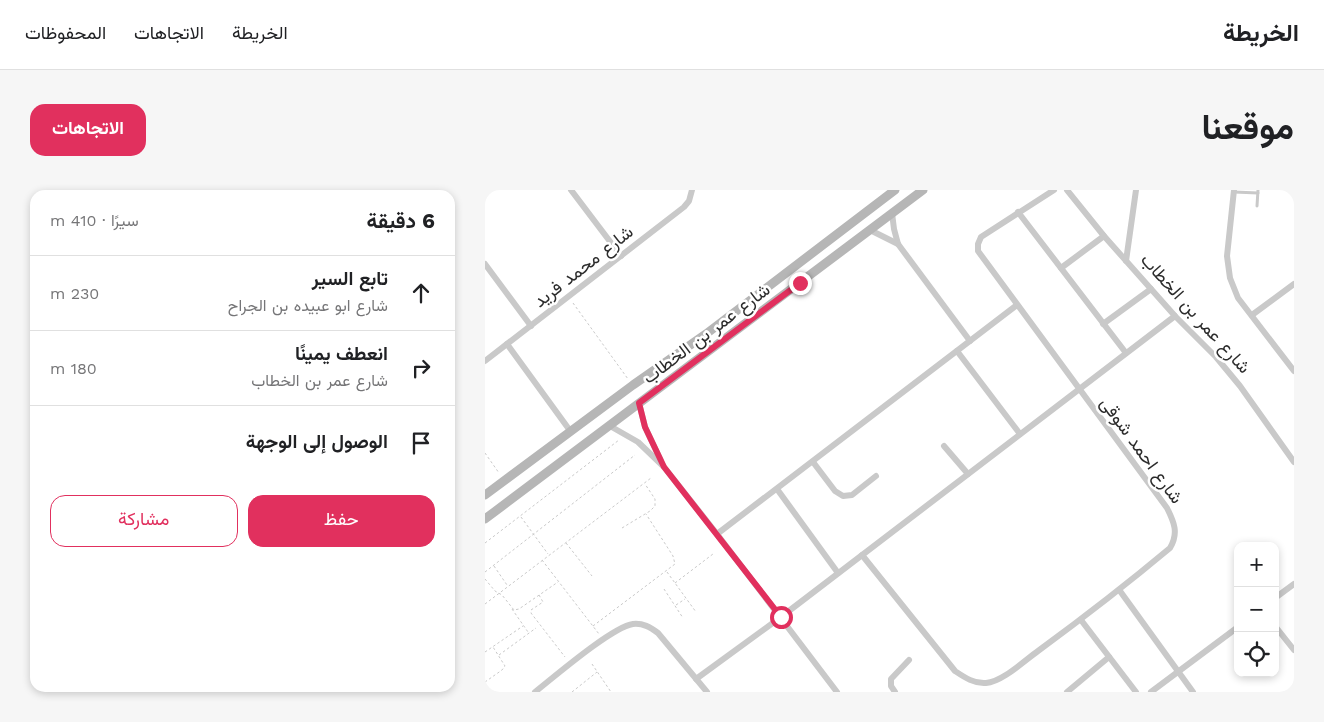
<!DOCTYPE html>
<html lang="ar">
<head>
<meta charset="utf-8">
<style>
  body { margin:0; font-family:"Work Sans",Vazirmatn,sans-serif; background:#f6f6f6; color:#202124; direction:rtl }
  .controls { position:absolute; right:15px; bottom:15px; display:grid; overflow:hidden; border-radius:10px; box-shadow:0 2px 8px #0003 }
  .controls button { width:45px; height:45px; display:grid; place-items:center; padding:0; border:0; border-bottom:1px solid #e0e0e0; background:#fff; color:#202124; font:25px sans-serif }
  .stop { position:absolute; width:15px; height:15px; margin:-11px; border:4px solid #e1305e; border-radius:50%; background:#fff }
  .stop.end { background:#e1305e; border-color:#fff; box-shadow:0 1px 5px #0008 }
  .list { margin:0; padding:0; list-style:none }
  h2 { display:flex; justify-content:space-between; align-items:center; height:65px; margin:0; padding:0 20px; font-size:21px }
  h2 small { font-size:16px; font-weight:400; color:#757577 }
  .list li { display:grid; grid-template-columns:32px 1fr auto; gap:15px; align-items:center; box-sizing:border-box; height:75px; padding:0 20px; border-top:1px solid #e0e0e0 }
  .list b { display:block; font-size:19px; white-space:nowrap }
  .list p { margin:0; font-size:16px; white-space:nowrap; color:#757577 }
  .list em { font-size:16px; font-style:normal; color:#757577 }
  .actions { display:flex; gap:10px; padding:15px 20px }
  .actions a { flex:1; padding:11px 0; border:1px solid #e1305e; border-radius:15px; text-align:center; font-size:18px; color:#e1305e }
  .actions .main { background:#e1305e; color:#fff }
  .icon { flex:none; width:28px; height:28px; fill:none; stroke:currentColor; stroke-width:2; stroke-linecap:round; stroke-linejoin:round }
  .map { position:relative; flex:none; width:809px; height:502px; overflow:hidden; direction:ltr; border-radius:15px }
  header { display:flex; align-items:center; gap:30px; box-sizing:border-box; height:70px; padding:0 25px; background:#fff; border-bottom:1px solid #e0e0e0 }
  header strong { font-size:24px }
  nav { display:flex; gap:28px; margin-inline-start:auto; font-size:18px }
  .intro { display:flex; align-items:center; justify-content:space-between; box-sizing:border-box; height:120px; padding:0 30px }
  h1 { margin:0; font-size:35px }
  .button { padding:12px 22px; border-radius:15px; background:#e1305e; color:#fff; font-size:18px; font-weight:700 }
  main { display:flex; gap:30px; padding:0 30px }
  aside { flex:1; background:#fff; border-radius:15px; box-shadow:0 2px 8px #0003 }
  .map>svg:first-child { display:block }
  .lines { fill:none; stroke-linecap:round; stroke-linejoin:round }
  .path { stroke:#c9c9c9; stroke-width:1; stroke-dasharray:2.5 2.5; stroke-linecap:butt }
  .lane { stroke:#c9c9c9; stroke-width:3 }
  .street { stroke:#c9c9c9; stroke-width:6 }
  .secondary { stroke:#b6b6b6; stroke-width:9 }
  .route { stroke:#e1305e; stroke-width:6 }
  .labels { text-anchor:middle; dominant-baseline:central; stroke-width:5; stroke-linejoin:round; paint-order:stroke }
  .street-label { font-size:18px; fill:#2c2c2c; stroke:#fff }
</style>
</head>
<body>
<header>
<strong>الخريطة</strong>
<nav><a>الخريطة</a><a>الاتجاهات</a><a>المحفوظات</a></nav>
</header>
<div class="intro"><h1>موقعنا</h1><a class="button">الاتجاهات</a></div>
<main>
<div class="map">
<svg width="809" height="502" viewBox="0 0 809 502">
  <rect width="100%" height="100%" fill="#fff"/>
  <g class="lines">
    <!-- path -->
    <g class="path">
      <polyline points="88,113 143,189"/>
      <polyline points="0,263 14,283"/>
      <polyline points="36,327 63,364"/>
      <polyline points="137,338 165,321 170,316 170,309 160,294"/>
      <polyline points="0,353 134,250"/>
      <polyline points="81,353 107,386"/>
      <polyline points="57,370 114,444"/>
      <polyline points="9,376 22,395"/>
      <polyline points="0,382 150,265"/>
      <polyline points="182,382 211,422"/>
      <polyline points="0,389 10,401 17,405 29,420 34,419 73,392"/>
      <polyline points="190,393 228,364"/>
      <polyline points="179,399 198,428"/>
      <polyline points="54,405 58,412 46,420 46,423 80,467"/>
      <polyline points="0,414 166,288"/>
      <polyline points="191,415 200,409"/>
      <polyline points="27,419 43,442"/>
      <polyline points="108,436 190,374 188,366 161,324"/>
      <polyline points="0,462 38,436"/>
      <polyline points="14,465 51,438"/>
      <polyline points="107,474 126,502"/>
      <polyline points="0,492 17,480 20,476 8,457"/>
      <polyline points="87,502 112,482"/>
    </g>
    <!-- lane -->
    <g class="lane">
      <polyline points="749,2 773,3"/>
      <polyline points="772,16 773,0"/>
    </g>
    <!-- street -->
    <g class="street">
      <polyline points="86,0 136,66"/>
      <polyline points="582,0 619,46 690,126 731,167 755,196 809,272"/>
      <polyline points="749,0 742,66 745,88 753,108 809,181"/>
      <polyline points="533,22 641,163"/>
      <polyline points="407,23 409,39 413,54 485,151"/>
      <polyline points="385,40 413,54"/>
      <polyline points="641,71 651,0"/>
      <polyline points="0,74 46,136"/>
      <polyline points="576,78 619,46"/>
      <polyline points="767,125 809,94"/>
      <polyline points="618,134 666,99"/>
      <polyline points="22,154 86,242"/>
      <polyline points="472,161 535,244"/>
      <polyline points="0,171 199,17 204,11 207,0"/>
      <polyline points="154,213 160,237 176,271"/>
      <polyline points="125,236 153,252 179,277 232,344 352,502"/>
      <polyline points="459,256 483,284"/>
      <polyline points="328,272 350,301 358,306 367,305 391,286"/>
      <polyline points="292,299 353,383"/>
      <polyline points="232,344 532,115"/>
      <path d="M377,365L470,481C479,487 489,494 501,493C517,492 539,471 553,461C598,428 642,394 685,358C694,343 689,332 682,318L493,61V54L496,47L569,0"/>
      <polyline points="635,401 708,502"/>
      <polyline points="790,408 809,394"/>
      <polyline points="596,430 651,502"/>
      <polyline points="790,436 809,460"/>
      <polyline points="211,489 296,427 690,126"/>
      <path d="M50,502C69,487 127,437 148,434C158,433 165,437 173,443L222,502"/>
      <polyline points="410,502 406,496 406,489 424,470"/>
      <polyline points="582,502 624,467"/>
      <polyline points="666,502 753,437"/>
    </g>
    <!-- secondary -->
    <g class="secondary">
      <polyline points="0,305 148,195 221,144 410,0"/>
      <polyline points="0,329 438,0"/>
    </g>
  </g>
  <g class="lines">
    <!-- route -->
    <polyline class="route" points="296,427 179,277 160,237 154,213 315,93"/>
  </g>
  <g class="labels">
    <!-- street labels -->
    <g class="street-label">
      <text transform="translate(98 76) rotate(-38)">شارع محمد فريد</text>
      <text transform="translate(711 123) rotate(48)">شارع عمر بن الخطاب</text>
      <text transform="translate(221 143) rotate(-37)">شارع عمر بن الخطاب</text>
      <text transform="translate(657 260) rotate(54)">شارع احمد شوقى</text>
    </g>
  </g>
</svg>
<div class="controls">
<button>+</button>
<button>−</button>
<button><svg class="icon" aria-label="locate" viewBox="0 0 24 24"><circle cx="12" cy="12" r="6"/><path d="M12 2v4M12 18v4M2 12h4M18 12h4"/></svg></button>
</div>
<div class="stop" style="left:296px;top:427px"></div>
<div class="stop end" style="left:315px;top:93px"></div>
</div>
<aside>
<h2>6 دقيقة<small>سيرًا · 410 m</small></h2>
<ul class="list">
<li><svg class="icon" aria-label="ahead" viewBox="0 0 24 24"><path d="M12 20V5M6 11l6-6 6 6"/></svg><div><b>تابع السير</b><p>شارع ابو عبيده بن الجراح</p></div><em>230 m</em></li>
<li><svg class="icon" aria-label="right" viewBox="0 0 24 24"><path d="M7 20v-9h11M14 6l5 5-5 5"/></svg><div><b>انعطف يمينًا</b><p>شارع عمر بن الخطاب</p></div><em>180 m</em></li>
<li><svg class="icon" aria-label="arrive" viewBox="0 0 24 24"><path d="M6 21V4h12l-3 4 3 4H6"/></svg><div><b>الوصول إلى الوجهة</b></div></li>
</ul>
<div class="actions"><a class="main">حفظ</a><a>مشاركة</a></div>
</aside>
</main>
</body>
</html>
